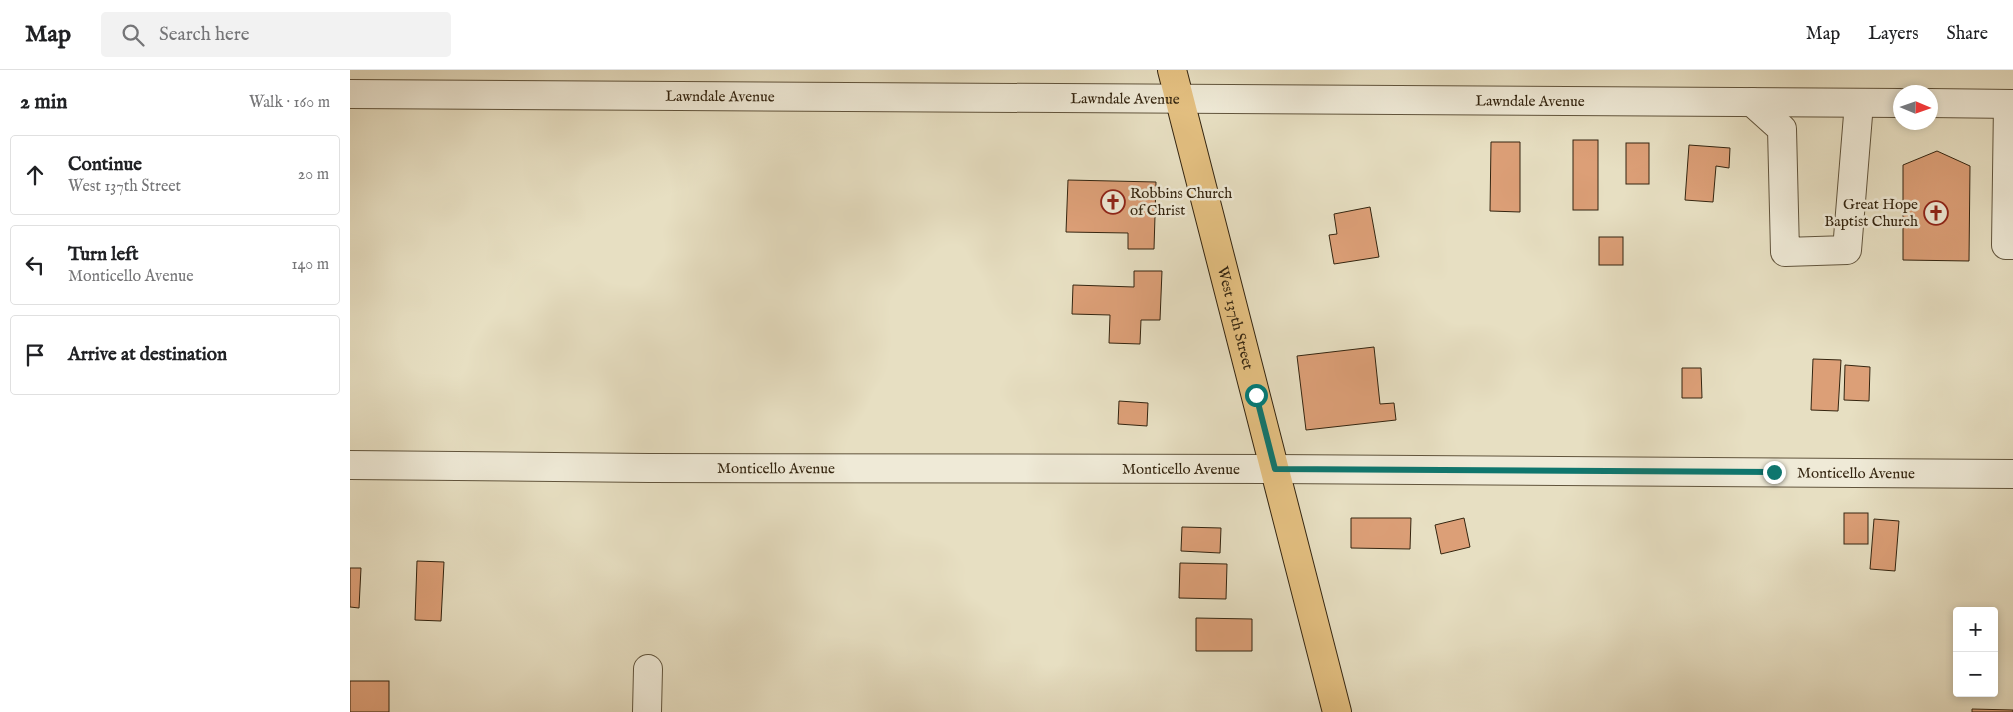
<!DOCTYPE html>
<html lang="en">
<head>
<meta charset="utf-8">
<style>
  body { margin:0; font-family:"IM FELL English",serif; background:#f2f2f2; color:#202124 }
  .controls { position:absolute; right:15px; bottom:15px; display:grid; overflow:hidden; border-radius:5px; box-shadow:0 2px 8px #0003 }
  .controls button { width:45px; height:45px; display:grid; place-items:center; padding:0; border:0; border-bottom:1px solid #e0e0e0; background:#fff; color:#202124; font:25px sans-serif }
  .compass { position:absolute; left:1543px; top:15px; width:45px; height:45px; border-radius:50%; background:#fff; box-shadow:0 2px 8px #0003; rotate:92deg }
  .stop { position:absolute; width:15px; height:15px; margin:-11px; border:4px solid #0f766e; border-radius:50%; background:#fff }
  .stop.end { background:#0f766e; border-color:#fff; box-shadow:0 1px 5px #0008 }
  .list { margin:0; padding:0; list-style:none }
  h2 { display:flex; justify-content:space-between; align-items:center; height:65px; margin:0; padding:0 20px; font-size:21px }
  h2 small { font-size:16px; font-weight:400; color:#757577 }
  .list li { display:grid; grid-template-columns:32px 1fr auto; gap:15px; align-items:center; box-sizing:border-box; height:80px; margin:0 10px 10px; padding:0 10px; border:1px solid #e0e0e0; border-radius:5px }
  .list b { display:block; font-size:19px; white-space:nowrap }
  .list p { margin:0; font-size:16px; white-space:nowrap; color:#757577 }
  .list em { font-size:16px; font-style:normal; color:#757577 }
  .icon { flex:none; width:28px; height:28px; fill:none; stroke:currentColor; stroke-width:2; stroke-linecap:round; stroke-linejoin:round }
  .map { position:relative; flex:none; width:1663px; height:642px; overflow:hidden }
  header { display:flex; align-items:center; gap:30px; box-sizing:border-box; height:70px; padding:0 25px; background:#fff; border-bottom:1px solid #e0e0e0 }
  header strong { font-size:24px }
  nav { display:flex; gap:28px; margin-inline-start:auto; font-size:18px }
  .search { width:350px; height:45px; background:#f2f2f2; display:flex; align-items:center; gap:12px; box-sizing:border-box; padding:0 18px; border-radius:5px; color:#757577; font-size:19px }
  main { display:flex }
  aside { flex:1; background:#fff }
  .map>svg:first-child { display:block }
  .building { fill:#dc9f77; stroke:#342510 }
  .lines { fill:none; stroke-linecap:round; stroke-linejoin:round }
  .minor-casing { stroke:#61543c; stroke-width:30 }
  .major-casing { stroke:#342510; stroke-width:30 }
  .minor { stroke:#efead7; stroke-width:28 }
  .major { stroke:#e4c081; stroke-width:28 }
  .route { stroke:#0f766e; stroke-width:6 }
  .labels { text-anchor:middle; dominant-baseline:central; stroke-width:5; stroke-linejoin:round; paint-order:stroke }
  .street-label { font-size:15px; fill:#342510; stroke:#efead7 }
  .poi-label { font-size:15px; fill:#342510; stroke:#efead7; text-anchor:start }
</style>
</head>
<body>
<header>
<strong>Map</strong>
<div class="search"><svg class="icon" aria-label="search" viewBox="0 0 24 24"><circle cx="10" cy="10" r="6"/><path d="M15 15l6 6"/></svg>Search here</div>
<nav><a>Map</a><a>Layers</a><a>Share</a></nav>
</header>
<main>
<aside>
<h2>2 min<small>Walk · 160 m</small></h2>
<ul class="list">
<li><svg class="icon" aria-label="ahead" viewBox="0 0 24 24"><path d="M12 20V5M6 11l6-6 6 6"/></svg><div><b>Continue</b><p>West 137th Street</p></div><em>20 m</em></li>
<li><svg class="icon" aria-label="left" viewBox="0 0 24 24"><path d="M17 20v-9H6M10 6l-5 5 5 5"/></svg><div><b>Turn left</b><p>Monticello Avenue</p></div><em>140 m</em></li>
<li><svg class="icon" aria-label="arrive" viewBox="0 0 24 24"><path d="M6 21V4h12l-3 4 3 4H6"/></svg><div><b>Arrive at destination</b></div></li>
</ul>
</aside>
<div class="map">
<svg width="1663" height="642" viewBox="0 0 1663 642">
  <rect width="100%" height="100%" fill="#e7dfc2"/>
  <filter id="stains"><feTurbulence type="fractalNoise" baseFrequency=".004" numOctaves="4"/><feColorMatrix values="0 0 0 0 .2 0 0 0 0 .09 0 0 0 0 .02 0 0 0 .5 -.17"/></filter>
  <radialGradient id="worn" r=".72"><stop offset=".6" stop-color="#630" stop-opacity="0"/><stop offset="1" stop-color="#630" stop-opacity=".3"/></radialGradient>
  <!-- building -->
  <g class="building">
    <rect x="1223" y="70" width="25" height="70"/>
    <polygon points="1141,72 1170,72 1170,142 1140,141"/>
    <rect x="1276" y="73" width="23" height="41"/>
    <polygon points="1339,75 1380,78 1379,98 1366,96 1363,132 1335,130"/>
    <polygon points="1587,81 1620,96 1619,191 1553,190 1553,95"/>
    <polygon points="718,110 806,112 804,179 778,179 778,163 716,162"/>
    <polygon points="1020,137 1029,187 984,194 979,165 987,164 984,144"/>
    <rect x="1249" y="167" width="24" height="28"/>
    <polygon points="784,201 812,201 810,250 791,250 790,274 759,273 760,245 722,244 723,215 784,217"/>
    <polygon points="1024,277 1030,334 1044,333 1046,350 956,360 947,286"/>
    <polygon points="1463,289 1491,290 1488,341 1461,340"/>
    <polygon points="1495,295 1520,297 1519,331 1494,330"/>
    <polygon points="1332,298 1351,298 1352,328 1332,328"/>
    <polygon points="769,331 798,333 797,356 768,354"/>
    <rect x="1494" y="443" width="24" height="31"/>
    <polygon points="1001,448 1061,448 1060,479 1001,478"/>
    <polygon points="1114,448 1120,477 1091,484 1085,455"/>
    <polygon points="1524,449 1549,451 1545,501 1520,499"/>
    <polygon points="832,457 871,458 870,483 831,481"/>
    <polygon points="67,491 94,492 91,551 65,550"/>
    <polygon points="830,493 877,494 876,529 829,528"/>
    <polygon points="0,498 11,498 9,538 0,537"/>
    <polygon points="846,548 902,549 902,581 846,581"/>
    <rect x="0" y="611" width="39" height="31"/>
    <polygon points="1622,639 1663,640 1663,642 1622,642"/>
  </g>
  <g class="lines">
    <!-- minor casing -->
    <g class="minor-casing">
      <g id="minor">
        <path id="s1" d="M0,24L1550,33"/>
        <polyline points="1402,32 1432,59 1435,182 1497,180 1509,33"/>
        <polyline points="1580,33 1663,34"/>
        <polyline points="1658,34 1656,175 1663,175"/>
        <path id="s2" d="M0,395L299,398L925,399L1663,404"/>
        <polyline points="297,642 298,599"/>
      </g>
    </g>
    <!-- major casing -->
    <g class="major-casing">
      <g id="major">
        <path id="s3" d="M822,0L987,642"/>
      </g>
    </g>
    <!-- minor -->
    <use href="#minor" class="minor"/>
    <!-- major -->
    <use href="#major" class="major"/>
  </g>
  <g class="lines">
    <!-- route -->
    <polyline class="route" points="906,325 925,399 1424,402"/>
  </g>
  <!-- icons -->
  <defs>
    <g id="church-ring" transform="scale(1.25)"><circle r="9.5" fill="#efead7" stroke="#8f2418" stroke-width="1.5"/><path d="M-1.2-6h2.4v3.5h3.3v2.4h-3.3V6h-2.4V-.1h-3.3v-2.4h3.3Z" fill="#8f2418"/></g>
  </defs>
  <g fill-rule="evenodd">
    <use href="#church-ring" x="763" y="132"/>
    <use href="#church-ring" x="1586" y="143"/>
  </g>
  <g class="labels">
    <!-- street labels -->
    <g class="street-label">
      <text stroke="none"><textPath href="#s1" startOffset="370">Lawndale Avenue</textPath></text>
      <text stroke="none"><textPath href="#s1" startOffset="775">Lawndale Avenue</textPath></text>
      <text stroke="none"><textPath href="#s1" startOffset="1180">Lawndale Avenue</textPath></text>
      <text stroke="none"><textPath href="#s3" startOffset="256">West 137th Street</textPath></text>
      <text stroke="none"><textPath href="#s2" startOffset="426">Monticello Avenue</textPath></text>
      <text stroke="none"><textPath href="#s2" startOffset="831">Monticello Avenue</textPath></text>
      <text stroke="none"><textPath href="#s2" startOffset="1506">Monticello Avenue</textPath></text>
    </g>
    <!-- poi labels -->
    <g class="poi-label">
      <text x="780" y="123">Robbins Church<tspan x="780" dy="17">of Christ</tspan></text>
      <text x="1568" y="134" text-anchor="end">Great Hope<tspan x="1568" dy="17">Baptist Church</tspan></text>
    </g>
  </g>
  <rect width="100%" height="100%" filter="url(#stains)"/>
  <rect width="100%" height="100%" fill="url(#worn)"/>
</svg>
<div class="controls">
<button>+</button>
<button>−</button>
</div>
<svg class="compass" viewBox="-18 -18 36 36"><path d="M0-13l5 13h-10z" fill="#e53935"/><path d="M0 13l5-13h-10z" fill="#757577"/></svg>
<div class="stop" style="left:906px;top:325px"></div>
<div class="stop end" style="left:1424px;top:402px"></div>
</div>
</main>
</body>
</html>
